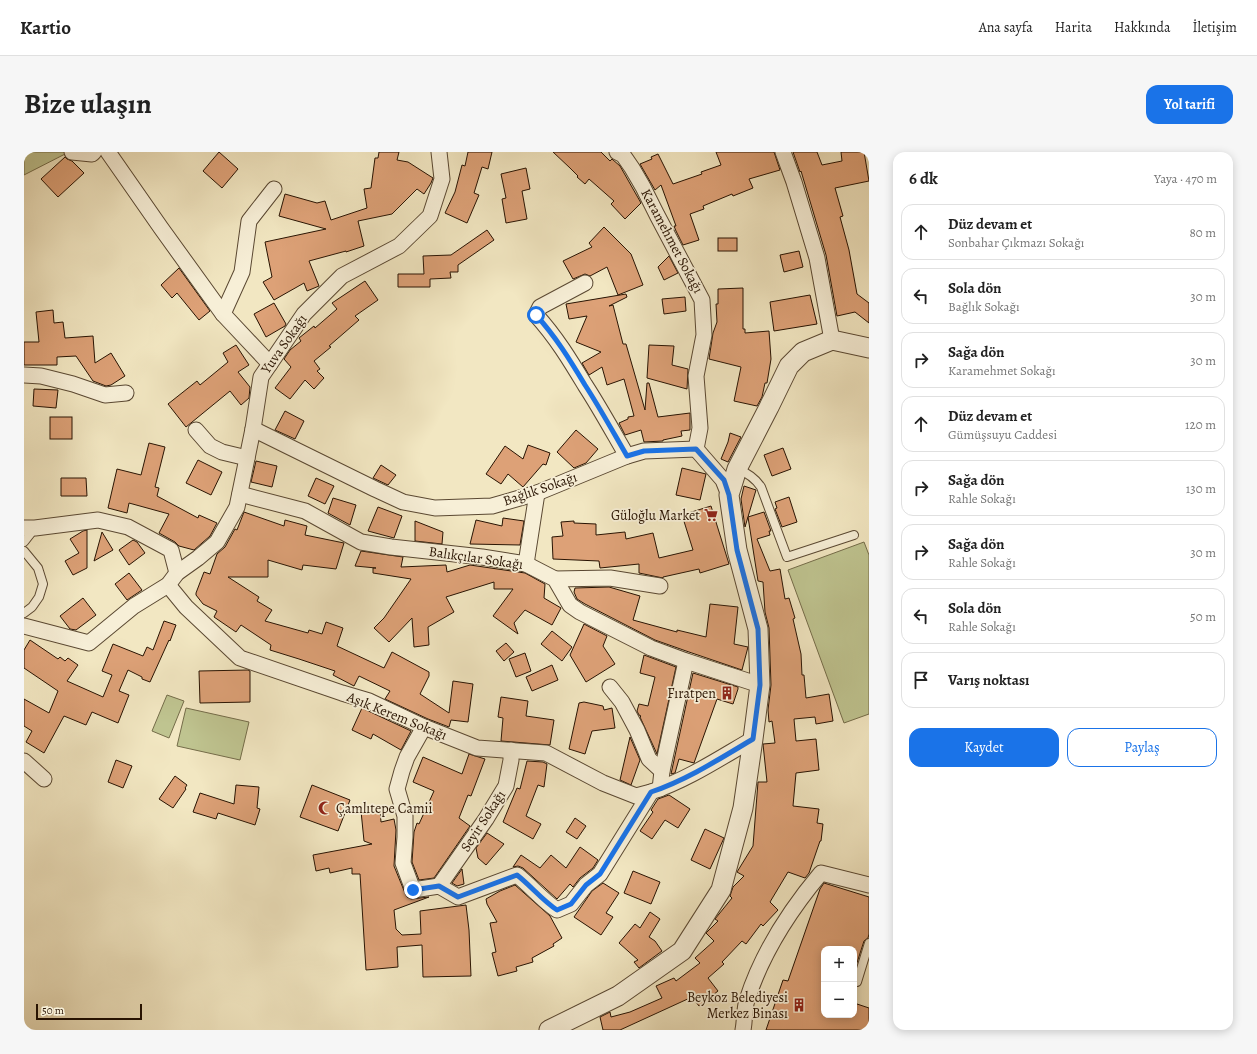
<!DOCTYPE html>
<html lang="tr">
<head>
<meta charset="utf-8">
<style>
  body { margin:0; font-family:Alegreya,serif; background:#f6f6f6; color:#222 }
  .controls { position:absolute; right:12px; bottom:12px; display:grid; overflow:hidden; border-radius:8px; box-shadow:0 2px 10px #0003 }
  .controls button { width:36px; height:36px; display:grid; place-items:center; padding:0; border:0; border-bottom:1px solid #e0e0e0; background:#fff; color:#222; font:20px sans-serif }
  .scale { position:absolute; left:12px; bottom:10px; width:106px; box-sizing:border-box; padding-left:4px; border:2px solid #281302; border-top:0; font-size:11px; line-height:14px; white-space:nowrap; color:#281302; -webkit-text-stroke:3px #f7efd7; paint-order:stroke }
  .stop { position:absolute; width:12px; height:12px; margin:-9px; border:3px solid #1a73e8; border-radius:50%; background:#fff }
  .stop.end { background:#1a73e8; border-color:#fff; box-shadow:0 1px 4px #0008 }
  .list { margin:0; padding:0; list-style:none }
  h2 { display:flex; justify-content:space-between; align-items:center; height:52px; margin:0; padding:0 16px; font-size:17px }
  h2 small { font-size:13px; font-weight:400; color:#767676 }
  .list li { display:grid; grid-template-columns:26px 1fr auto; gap:12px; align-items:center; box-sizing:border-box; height:56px; margin:0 8px 8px; padding:0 8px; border:1px solid #e0e0e0; border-radius:12px }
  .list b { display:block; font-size:15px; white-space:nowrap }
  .list p { margin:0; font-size:13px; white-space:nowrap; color:#767676 }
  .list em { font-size:13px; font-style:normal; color:#767676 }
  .actions { display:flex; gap:8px; padding:12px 16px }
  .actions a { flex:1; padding:9px 0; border:1px solid #1a73e8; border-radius:12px; text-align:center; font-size:14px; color:#1a73e8 }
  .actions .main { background:#1a73e8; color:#fff }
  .icon { flex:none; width:22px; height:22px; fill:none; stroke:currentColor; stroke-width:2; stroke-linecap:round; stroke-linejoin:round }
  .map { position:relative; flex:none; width:845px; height:878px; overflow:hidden; border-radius:12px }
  header { display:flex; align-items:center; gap:24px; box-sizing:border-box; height:56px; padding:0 20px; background:#fff; border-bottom:1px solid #e0e0e0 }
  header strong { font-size:19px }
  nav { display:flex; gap:22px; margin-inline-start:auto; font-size:14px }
  .intro { display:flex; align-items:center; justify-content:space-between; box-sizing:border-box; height:96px; padding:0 24px }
  h1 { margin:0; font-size:28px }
  .button { padding:10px 18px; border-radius:12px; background:#1a73e8; color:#fff; font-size:14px; font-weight:700 }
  main { display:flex; gap:24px; padding:0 24px }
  aside { flex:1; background:#fff; border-radius:12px; box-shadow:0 2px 10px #0003 }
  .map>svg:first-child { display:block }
  .green { fill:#bfc490; stroke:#746c49 }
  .building { fill:#dda177; stroke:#281302 }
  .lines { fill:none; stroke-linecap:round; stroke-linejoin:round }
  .service-casing { stroke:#5a4832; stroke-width:10 }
  .minor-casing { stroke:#5a4832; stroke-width:17 }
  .tertiary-casing { stroke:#5a4832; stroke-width:21 }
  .service { stroke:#f7efd7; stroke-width:8 }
  .minor { stroke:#f7efd7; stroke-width:15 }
  .tertiary { stroke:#f7efd7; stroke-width:19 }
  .route { stroke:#1a73e8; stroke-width:5 }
  .labels { text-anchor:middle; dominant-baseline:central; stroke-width:3.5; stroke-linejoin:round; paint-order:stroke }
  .street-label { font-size:14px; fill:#281302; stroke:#f7efd7 }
  .poi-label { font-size:14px; fill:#281302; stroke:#f7efd7; text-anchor:end }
</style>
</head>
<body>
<header>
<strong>Kartio</strong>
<nav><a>Ana sayfa</a><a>Harita</a><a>Hakkında</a><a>İletişim</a></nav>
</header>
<div class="intro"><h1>Bize ulaşın</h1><a class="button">Yol tarifi</a></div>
<main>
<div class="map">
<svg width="845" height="878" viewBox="0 0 845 878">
  <rect width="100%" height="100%" fill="#f2e7c2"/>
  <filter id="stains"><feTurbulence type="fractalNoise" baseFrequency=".005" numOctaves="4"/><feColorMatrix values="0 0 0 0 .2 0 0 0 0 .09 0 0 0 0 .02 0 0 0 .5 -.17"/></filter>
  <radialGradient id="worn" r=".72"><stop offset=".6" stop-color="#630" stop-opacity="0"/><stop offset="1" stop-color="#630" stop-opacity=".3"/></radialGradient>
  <!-- green -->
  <g class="green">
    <polygon points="0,0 45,0 0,23"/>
    <polygon points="840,390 845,403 845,562 820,571 764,418"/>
    <polygon points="143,543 160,549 145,586 128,579"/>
    <polygon points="162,556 225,570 216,608 153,594"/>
  </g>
  <!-- building -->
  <g class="building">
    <polygon points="195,0 214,17 198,36 179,19"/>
    <polygon points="355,0 375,0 373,8 384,10 409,26 407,31 400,42 393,37 368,62 334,69 340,94 322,100 322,99 285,109 295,134 283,139 280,131 250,148 239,130 248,125 241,90 302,77 255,64 261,42 293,51 301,49 307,68 343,56 340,37 347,36 351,6 354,6"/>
    <polygon points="444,0 468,0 464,17 458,15 450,41 455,43 443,71 421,61 431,40 438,13 441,14"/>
    <polygon points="529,0 577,0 586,9 588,7 596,14 617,51 601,67 587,52 590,49 565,27 561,32 553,25 554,24 546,16"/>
    <polygon points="692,0 750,0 756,18 725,27 729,36 709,44 708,42 679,54 680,57 666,62 675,88 659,93 652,79 650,74 652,74 637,33 631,38 616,12 628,7 627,5 634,2 649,32 678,22 677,20 697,13"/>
    <polygon points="769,0 793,0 798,13 818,9 817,0 840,0 845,29 811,36 819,64 816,65 825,98 833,142 845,151 845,171 831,160 813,164 802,103 777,19 776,20"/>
    <polygon points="41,5 43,7 48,9 60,21 34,45 17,27"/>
    <polygon points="502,16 506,37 498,39 503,67 482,71 478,47 482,46 477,22"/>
    <polygon points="580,75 607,102 619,133 594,143 583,115 566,124 561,122 549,127 539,109 568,95 565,91"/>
    <polygon points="463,78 470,88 434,113 434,120 426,120 427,126 406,127 406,135 374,135 374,122 400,122 399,104 427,103"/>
    <rect x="694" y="86" width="19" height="13"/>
    <polygon points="775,99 779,115 760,120 756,103"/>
    <polygon points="645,104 654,121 640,128 634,115"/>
    <polygon points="155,116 186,159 175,168 153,141 148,146 137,133"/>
    <polygon points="341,129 354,148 331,164 335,168 305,194 307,195 290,209 296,217 293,219 300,226 290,237 281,228 266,247 251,236 267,215 260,207 266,198 277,189 275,186 290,174 291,176 313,157 308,151"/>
    <polygon points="719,136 719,177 721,177 721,181 745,179 747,207 743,231 741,231 738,245 733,254 710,249 717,215 685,207 689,181 693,170 692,152 694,152 694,137"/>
    <polygon points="602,142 603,145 585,154 589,153 599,192 602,192 621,258 623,231 625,231 634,265 666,261 666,278 657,279 658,284 639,288 639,289 620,290 617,278 601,283 595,271 604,267 604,265 610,264 600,227 583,233 578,215 565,223 558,211 577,200 552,190 563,164 545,167 542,152"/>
    <polygon points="786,143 793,172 750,179 746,150"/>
    <polygon points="661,145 662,159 640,162 638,147"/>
    <polygon points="250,151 262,172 261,174 242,185 230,162"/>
    <polygon points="29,158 30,171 39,170 41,186 69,184 71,211 87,201 101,224 87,233 82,234 69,229 52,204 33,205 33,213 0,213 0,190 15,190 12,160"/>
    <polygon points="212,193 225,213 214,220 226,235 225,246 217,253 206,239 162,275 144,252 173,229 176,233 204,210 199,201"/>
    <polygon points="625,193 650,194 648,213 664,217 663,237 623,226"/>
    <polygon points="10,237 34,238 32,256 9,254"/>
    <polygon points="261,259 280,269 271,287 251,278"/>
    <rect x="26" y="265" width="22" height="22"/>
    <polygon points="552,278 574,297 562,311 550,316 533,300"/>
    <polygon points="706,281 717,285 704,310 697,307 704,290"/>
    <polygon points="125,291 141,295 131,335 135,336 133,344 174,366 175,363 193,371 186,384 170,398 155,394 151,390 135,381 145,362 105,351 103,361 84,356 93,317 117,323"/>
    <polygon points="504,293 526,301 522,313 519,312 499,335 484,322 477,332 462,322 481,294 499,307"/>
    <polygon points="759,296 767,317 748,324 740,303"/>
    <polygon points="174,308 198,320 187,343 162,331"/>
    <polygon points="232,309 253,314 248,335 227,330"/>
    <polygon points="357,313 372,323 364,333 349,326"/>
    <polygon points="658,316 682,322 676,348 652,343"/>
    <polygon points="37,326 62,326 63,344 37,344"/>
    <polygon points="292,326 310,334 301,352 284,344"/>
    <polygon points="720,334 732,338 721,375 717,347"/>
    <polygon points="765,345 773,370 758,375 751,357 753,356 751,350"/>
    <polygon points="309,346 332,353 326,373 304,361"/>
    <polygon points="687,354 705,412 676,421 675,417 639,425 639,426 615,421 615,412 576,416 575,409 529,407 528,385 539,384 537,370 550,369 550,371 572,372 572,383 601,380 602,387 629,381 635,406 669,398 658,363"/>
    <polygon points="354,355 378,364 370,386 344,379"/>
    <polygon points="220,360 260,374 261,368 283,374 281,383 320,391 312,417 279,413 278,418 244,408 244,425 204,425 235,445 233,449 248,458 241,469 284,481 285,478 298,482 302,470 319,476 313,494 360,516 368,500 405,520 405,524 396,542 425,561 429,529 449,532 444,570 427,568 425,575 404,567 361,547 366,539 335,524 330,534 309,523 311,519 275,507 246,498 247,493 217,473 212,480 190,465 193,459 179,452 172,443 172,441 180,420 186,422 193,402 201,395 211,377 213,378"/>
    <polygon points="740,360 747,379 745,379 746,383 733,387 746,419 756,417 761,447 765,446 771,466 769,467 777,502 778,523 780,523 782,546 805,542 809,569 792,572 791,565 770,567 772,589 792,587 795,618 772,621 769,654 795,657 793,671 799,672 797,689 796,689 785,721 781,726 764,720 746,750 754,758 739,774 737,772 722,792 718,789 698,810 700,812 684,826 694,839 675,854 668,845 596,878 579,878 576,865 586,860 587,865 606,860 638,846 632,834 650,826 652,829 676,811 671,806 690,789 682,781 694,769 691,767 708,746 706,744 709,735 720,724 713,720 729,694 734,630 743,630 739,592 751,591 748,569 745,570 744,558 747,533 745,476 741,460 739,430 734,429 724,365"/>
    <polygon points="479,366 500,369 496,393 446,392 452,368 478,374"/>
    <polygon points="391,369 419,380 418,392 391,389"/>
    <polygon points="63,378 63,416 49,423 41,409 55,401 46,387 59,379"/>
    <polygon points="78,380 89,398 70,409"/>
    <polygon points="109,388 113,390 121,401 105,413 95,398"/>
    <polygon points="337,399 379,405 377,415 422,413 423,420 446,413 501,421 521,432 520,446 537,456 528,473 501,458 490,471 494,482 469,464 489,437 470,437 470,430 422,445 430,460 404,475 405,493 390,495 388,466 365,490 350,476 360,466 387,427 349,421 349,416 352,416 331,414"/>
    <polygon points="105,421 118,438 103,448 91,432"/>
    <polygon points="585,435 616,444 609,468 653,480 653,478 682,485 686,452 714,455 710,492 724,495 718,518 665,500 631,488 561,452 553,447 550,440 551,436"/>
    <polygon points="59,446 72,463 52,478 46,477 36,464"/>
    <polygon points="140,469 152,473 146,489 145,488 126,530 118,527 118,525 104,518 95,539 105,543 94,571 68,560 62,573 40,564 20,601 2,590 8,579 0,574 0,547 25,561 34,539 0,516 0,498 6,488 34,507 36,505 41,509 44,506 54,513 43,529 79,545 88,523 78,519 89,492 119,504 123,495 129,498"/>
    <polygon points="560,472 583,484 579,494 591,512 562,530 546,503"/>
    <polygon points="528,479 548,495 538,509 517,492"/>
    <polygon points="482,491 490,500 480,509 472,499"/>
    <polygon points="501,501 507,519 492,525 485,507"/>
    <polygon points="620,503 652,515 633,602 616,565 617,564 615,563 613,559 615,552 624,554 631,525 616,521"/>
    <polygon points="528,513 534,528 508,539 502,525"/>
    <polygon points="224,518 226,519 226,550 176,551 175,519"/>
    <polygon points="669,521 714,535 714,537 709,552 693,547 670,611 655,607 651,621 647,622"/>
    <polygon points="477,545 504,549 502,564 530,568 526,593 477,589 479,566 474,565"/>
    <polygon points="560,550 579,554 580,558 588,556 591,576 568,579 561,602 545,597 555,551"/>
    <polygon points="338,556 387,579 377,598 349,582 347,587 328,578"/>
    <polygon points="606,585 616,608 607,633 596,628"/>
    <polygon points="445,602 461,607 447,644 444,643 435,666 446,674 410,726 395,728 388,710 390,680 393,671 395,672 410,639 389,630 399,605 438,622"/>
    <polygon points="92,608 108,614 99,636 84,630"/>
    <polygon points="503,609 519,610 523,612 520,635 514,633 502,664 517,672 509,687 479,670 493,636 496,637"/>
    <polygon points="151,624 163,633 161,636 162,637 149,656 135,647"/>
    <polygon points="212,633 235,635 233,656 236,657 231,673 194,661 192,667 169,660 176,641 210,652"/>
    <polygon points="288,633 326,648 314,679 276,665"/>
    <polygon points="645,643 666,657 654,676 641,668 628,687 616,679 629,660 627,658 634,647"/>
    <polygon points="356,657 357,670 370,667 372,678 370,714 381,741 383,745 387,747 405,745 370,758 372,777 378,783 397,782 396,759 442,753 445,778 447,824 399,825 398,793 373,795 374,815 342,818 336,722 328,722 328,716 306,721 305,716 292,719 289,703 348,692 340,689 337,659"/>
    <polygon points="551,666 562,674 553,687 542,680"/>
    <polygon points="681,677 700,686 686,717 667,708"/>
    <polygon points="463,681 480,692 462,713 454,706 452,696"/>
    <polygon points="556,695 574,708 569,716 556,726 549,735 546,732 533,747 499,716 494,714 489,715 497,703 516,716 527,703 542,716"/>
    <polygon points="438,717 440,732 433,734 428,731"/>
    <polygon points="609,719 636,730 627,752 600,741"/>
    <polygon points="579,731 595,741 582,761 589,765 577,783 550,765 568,739"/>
    <polygon points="800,731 845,745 845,782 844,786 840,789 830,820 830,797 800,797 800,863 830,863 830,851 845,856 845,878 742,878 759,828 764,829 796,737"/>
    <polygon points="491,733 526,764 538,786 529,792 530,794 508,806 509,810 492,815 493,819 474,824 468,801 472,800 466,771 473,770 463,752 462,747 476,739"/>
    <polygon points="626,760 636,767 625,785 631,789 638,799 615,816 610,810 614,808 595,791 611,772 616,776"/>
  </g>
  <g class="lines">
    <!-- service casing -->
    <g class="service-casing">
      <g id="service">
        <path d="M713,317C724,321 731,326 737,335L763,405L830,383"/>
        <polyline points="0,390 11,376"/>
        <polyline points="0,399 14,416 19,432 15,445 8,455 0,461"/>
        <polyline points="833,830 845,791"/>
      </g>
    </g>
    <!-- minor casing -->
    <g class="minor-casing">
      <g id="minor">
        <polyline points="48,0 68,2 70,0"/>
        <polyline points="84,0 137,76 199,162 246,212"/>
        <polyline points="593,0 599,3 608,16 619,35 633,63 678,148 680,183 672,224 676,276 672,297"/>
        <polyline points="759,0 770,30 793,106 808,188"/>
        <path d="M561,131L516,155L512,163C532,185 546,208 561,233C576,256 589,280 603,304"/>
        <polyline points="199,162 218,120 225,69 250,37"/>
        <polyline points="0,223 17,224 49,232 81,243 102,241"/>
        <polyline points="229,277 351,337 379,350 411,356 468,354 513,341 603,304 620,299 672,297"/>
        <polyline points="172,278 186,294 198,300 223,306"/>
        <polyline points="672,297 699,328 705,343"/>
        <polyline points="216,342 281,359 337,390 367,395 458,405 502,412 531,427 546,453 556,460 627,496 662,509 736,533"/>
        <polyline points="0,376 11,376 74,368 104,375 147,398 153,421"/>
        <polyline points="502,412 513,341"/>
        <polyline points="531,427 586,426 636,434"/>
        <polyline points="144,433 162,455 216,506 318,541 345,549 400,575 453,596 522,601 579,631 612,644 627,640"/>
        <polyline points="0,474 65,491 110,454 144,433 153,421 174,406 193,390 213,355 229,277 237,225 280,162 318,124 375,94 406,64 418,27 415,0"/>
        <polyline points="586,535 598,550 613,578 625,607 638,619"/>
        <path d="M400,575L383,605L378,619L373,637L381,664V685L379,711L389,738L415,734L434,745L493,723C507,734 518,748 533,758L547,752L562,733L576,722L627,640C663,628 696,606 729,587"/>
        <polyline points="0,609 20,627"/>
        <polyline points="636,637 638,619 662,509"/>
        <polyline points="415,734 462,667 482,634 487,608 487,598"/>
        <path d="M719,878C721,868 720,857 723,848C738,801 766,758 797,721L845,733"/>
      </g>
    </g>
    <!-- tertiary casing -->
    <g class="tertiary-casing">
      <polyline id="tertiary" points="525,878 594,844 658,799 697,738 719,656 729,587 736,533 734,477 713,398 705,343 713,317 745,255 765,214 779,200 808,188 845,196"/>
    </g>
    <!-- service -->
    <use href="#service" class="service"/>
    <!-- minor -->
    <use href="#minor" class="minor"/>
    <!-- tertiary -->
    <use href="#tertiary" class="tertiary"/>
  </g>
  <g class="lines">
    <!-- route -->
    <path class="route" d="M389,738L415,734L434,745L493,723C507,734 518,748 533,758L547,752L562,733L576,722L627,640C663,628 697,606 729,587L736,533L734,477L713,398L705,343L700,328L672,297L620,299L603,304C589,280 576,256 561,233C546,208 532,185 512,163"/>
  </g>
  <!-- icons -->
  <defs>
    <g id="supermarket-bare" transform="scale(1.08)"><path d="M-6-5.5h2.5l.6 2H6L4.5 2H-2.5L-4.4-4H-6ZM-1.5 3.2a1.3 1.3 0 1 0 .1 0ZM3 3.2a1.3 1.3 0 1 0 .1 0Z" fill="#8f2418" stroke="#f7efd7" stroke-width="2.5" paint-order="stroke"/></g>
    <g id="building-bare" transform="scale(1.08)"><path d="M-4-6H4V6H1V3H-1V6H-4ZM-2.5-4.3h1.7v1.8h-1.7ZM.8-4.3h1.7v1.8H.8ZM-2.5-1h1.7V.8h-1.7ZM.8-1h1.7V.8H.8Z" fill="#8f2418" stroke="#f7efd7" stroke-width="2.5" paint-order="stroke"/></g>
    <g id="mosque-bare" transform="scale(1.08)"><path d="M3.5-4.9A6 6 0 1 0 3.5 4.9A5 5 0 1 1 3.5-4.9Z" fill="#8f2418" stroke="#f7efd7" stroke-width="2.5" paint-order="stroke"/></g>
  </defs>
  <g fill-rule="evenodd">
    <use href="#supermarket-bare" x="687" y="363"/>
    <use href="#building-bare" x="703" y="541"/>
    <use href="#mosque-bare" x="301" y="656"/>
    <use href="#building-bare" x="775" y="853"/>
  </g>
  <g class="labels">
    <!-- street labels -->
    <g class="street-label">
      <text transform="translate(648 89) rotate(62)">Karamehmet Sokağı</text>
      <text transform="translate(260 192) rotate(-55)">Yuva Sokağı</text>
      <text transform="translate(516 337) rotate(-19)">Bağlık Sokağı</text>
      <text transform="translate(452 406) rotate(8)">Balıkçılar Sokağı</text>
      <text transform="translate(373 564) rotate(22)">Aşık Kerem Sokağı</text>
      <text transform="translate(459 669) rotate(-57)">Seyir Sokağı</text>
    </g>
    <!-- poi labels -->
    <g class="poi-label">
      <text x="676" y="363">Güloğlu Market</text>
      <text x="692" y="541">Fıratpen</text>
      <text x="312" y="656" text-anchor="start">Çamlıtepe Camii</text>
      <text x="764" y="845">Beykoz Belediyesi<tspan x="764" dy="16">Merkez Binası</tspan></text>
    </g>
  </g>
  <rect width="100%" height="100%" filter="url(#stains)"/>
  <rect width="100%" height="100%" fill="url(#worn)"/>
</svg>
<div class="controls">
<button>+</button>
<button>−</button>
</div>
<div class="scale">50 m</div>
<div class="stop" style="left:512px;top:163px"></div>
<div class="stop end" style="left:389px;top:738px"></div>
</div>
<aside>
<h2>6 dk<small>Yaya · 470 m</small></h2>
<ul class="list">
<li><svg class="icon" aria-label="ahead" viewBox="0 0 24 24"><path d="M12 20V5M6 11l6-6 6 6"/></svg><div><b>Düz devam et</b><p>Sonbahar Çıkmazı Sokağı</p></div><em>80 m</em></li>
<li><svg class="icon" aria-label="left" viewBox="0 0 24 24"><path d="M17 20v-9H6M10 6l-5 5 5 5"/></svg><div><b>Sola dön</b><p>Bağlık Sokağı</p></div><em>30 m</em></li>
<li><svg class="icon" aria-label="right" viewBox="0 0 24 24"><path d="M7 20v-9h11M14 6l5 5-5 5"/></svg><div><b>Sağa dön</b><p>Karamehmet Sokağı</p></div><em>30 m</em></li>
<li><svg class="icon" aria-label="ahead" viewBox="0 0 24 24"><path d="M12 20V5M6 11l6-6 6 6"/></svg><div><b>Düz devam et</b><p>Gümüşsuyu Caddesi</p></div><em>120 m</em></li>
<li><svg class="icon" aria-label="right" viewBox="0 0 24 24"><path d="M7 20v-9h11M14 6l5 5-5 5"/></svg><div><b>Sağa dön</b><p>Rahle Sokağı</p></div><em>130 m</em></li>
<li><svg class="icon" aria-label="right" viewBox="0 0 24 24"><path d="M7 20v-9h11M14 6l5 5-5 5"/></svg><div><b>Sağa dön</b><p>Rahle Sokağı</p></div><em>30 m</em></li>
<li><svg class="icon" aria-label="left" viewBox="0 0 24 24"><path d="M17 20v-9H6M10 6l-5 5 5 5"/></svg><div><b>Sola dön</b><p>Rahle Sokağı</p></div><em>50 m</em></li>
<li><svg class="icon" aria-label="arrive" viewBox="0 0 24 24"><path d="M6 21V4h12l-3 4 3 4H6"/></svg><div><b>Varış noktası</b></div></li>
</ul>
<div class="actions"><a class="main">Kaydet</a><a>Paylaş</a></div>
</aside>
</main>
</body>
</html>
